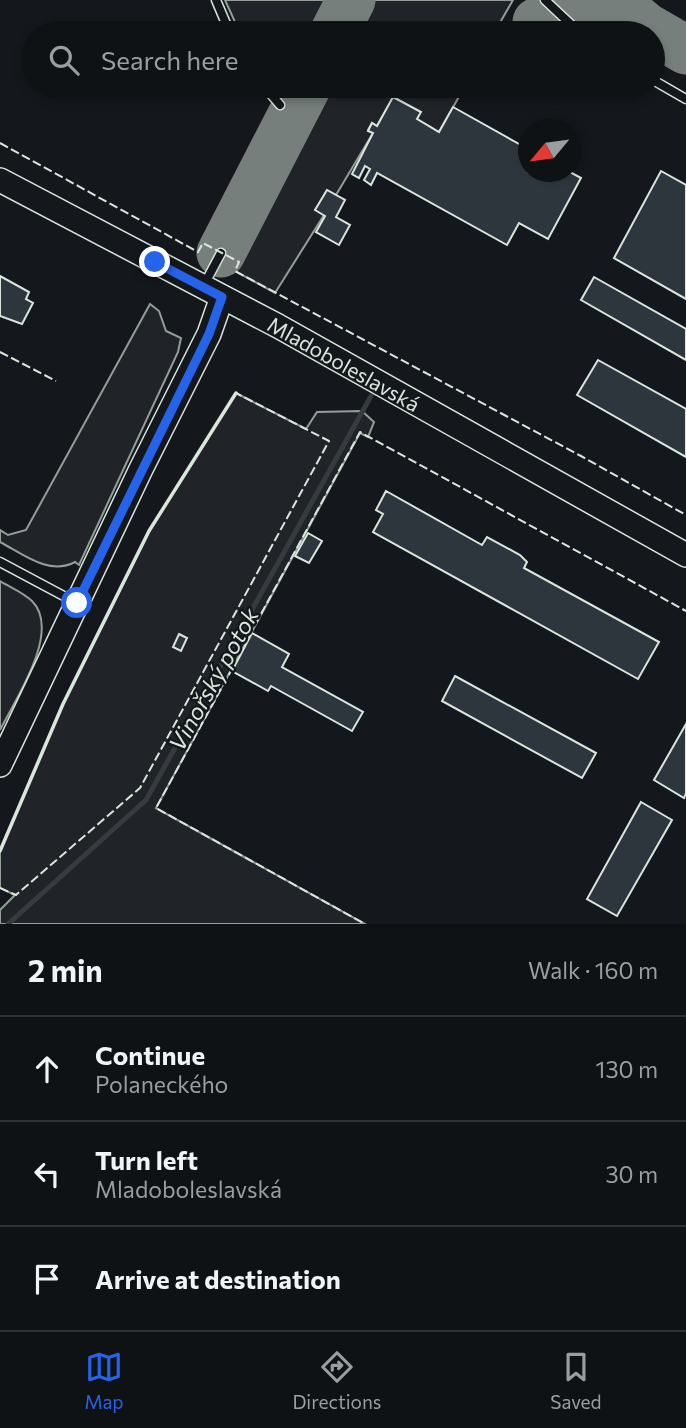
<!DOCTYPE html>
<html lang="en">
<head>
<meta charset="utf-8">
<style>
  body { margin:0; font-family:Commissioner,sans-serif; background:#1d2022; color:#f1f3f6 }
  .compass { position:absolute; left:518px; top:119px; width:63px; height:63px; border-radius:50%; background:#0f1215; box-shadow:0 4px 10px #0003; rotate:241deg }
  .stop { position:absolute; width:21px; height:21px; margin:-16px; border:5px solid #2563eb; border-radius:50%; background:#fff }
  .stop.end { background:#2563eb; border-color:#fff; box-shadow:0 2px 7px #0008 }
  .list { margin:0; padding:0; list-style:none }
  h2 { display:flex; justify-content:space-between; align-items:center; height:91px; margin:0; padding:0 28px; font-size:30px }
  h2 small { font-size:23px; font-weight:400; color:#9b9ea0 }
  .list li { display:grid; grid-template-columns:46px 1fr auto; gap:21px; align-items:center; box-sizing:border-box; height:105px; padding:0 28px; border-top:2px solid #2f3234 }
  .list b { display:block; font-size:26px; white-space:nowrap }
  .list p { margin:0; font-size:23px; white-space:nowrap; color:#9b9ea0 }
  .list em { font-size:23px; font-style:normal; color:#9b9ea0 }
  .icon { flex:none; width:38px; height:38px; fill:none; stroke:currentColor; stroke-width:2; stroke-linecap:round; stroke-linejoin:round }
  .map { position:relative; flex:none; width:686px; height:924px; overflow:hidden }
  .search { position:absolute; background:#0f1215; box-shadow:0 4px 10px #0003; left:21px; right:21px; top:21px; height:77px; display:flex; align-items:center; gap:18px; box-sizing:border-box; padding:0 24px; border-radius:38px; color:#9b9ea0; font-size:26px }
  .sheet { height:406px; background:#0f1215 }
  nav { display:flex; justify-content:space-around; align-items:center; box-sizing:border-box; height:98px; border-top:2px solid #2f3234; background:#0f1215; font-size:19px; color:#9b9ea0 }
  nav a { display:grid; justify-items:center; gap:4px }
  nav .on { color:#2563eb }
  .map>svg:first-child { display:block }
  .green { fill:#202428; stroke:#939e99; stroke-width:2 }
  .lines { fill:none; stroke-linecap:round; stroke-linejoin:round }
  .stream { stroke:#363b3e; stroke-width:5 }
  .taxiway { stroke:#767f7c; stroke-width:49 }
  .building { fill:#2c363c; stroke:#d8e6dc; stroke-width:2 }
  .lane-casing { stroke:#d8e6dc; stroke-width:11 }
  .secondary-casing { stroke:#d8e6dc; stroke-width:26 }
  .lane { stroke:#14181c; stroke-width:8 }
  .secondary { stroke:#14181c; stroke-width:23 }
  .fence { stroke:#d8e6dc; stroke-width:2; stroke-dasharray:9 3.5; stroke-linecap:butt }
  .wall { stroke:#d8e6dc; stroke-width:3.5 }
  .route { stroke:#2563eb; stroke-width:9 }
  .labels { text-anchor:middle; dominant-baseline:central; stroke-width:5; stroke-linejoin:round; paint-order:stroke }
  .street-label { font-size:21px; fill:#d8e6dc; stroke:#14181c }
  .water-label { font-size:23px; font-style:italic; fill:#d8e6dc; stroke:#14181c }
</style>
</head>
<body>
<div class="map">
<svg width="686" height="924" viewBox="0 0 686 924">
  <rect width="100%" height="100%" fill="#14181c"/>
  <!-- green -->
  <g class="green">
    <polygon points="225,0 334,0 317,33 240,33"/>
    <polygon points="370,0 513,0 494,33 353,33"/>
    <polygon points="325,86 465,86 439,132 417,119 393,97 377,126 372,123 368,130 373,133 336,195 327,190 316,210 324,215 275,293 235,271 239,262 235,260"/>
    <path d="M150,304L159,311L166,331L181,338L178,352L79,565L75,562C49,576 23,554 0,542V530L8,535L26,530Z"/>
    <polygon points="236,393 306,429 317,412 362,411 374,422 368,437 360,433 156,808 365,924 0,924 0,910 15,895 0,888 0,851 63,704 149,531"/>
    <path d="M0,581C10,587 24,593 32,601C62,631 15,700 0,730Z"/>
  </g>
  <g class="lines">
    <!-- stream -->
    <polyline class="stream" points="8,924 146,800 371,396"/>
    <!-- taxiway -->
    <g class="taxiway">
      <polyline points="621,6 646,27 686,50"/>
      <path d="M537,22C580,0 603,10 646,27"/>
      <polyline points="334,33 351,0"/>
      <polyline points="221,253 307,86"/>
    </g>
  </g>
  <!-- building -->
  <g class="building">
    <polygon points="393,97 421,112 417,119 439,132 453,107 528,149 528,172 570,172 581,178 548,239 519,223 507,245 377,173 371,185 364,180 370,169 365,166 359,178 352,174 373,133 368,131 372,123 377,126"/>
    <polygon points="661,171 686,185 686,299 614,258"/>
    <polygon points="327,190 345,200 336,217 350,225 339,245 316,232 325,216 315,210"/>
    <polygon points="0,276 29,292 26,299 33,303 22,324 0,316"/>
    <polygon points="594,277 686,329 686,360 581,300"/>
    <polygon points="598,360 686,409 686,457 577,395"/>
    <polygon points="386,491 482,545 487,537 520,555 527,562 524,568 659,642 638,679 373,532 383,514 376,510"/>
    <polygon points="308,533 322,541 309,563 295,556"/>
    <polygon points="252,633 289,654 282,667 363,712 352,731 271,686 268,691 232,671"/>
    <polygon points="179,634 187,638 181,651 173,647"/>
    <polygon points="455,676 596,753 582,778 442,701"/>
    <polygon points="686,724 686,793 684,798 654,780"/>
    <polygon points="641,802 672,820 617,916 587,899"/>
  </g>
  <g class="lines">
    <!-- lane casing -->
    <g class="lane-casing">
      <g id="lane">
        <polyline points="216,0 230,33"/>
        <polyline points="545,0 580,33"/>
        <polyline points="653,80 686,99"/>
        <polyline points="264,86 280,105"/>
        <polyline points="204,285 221,253"/>
        <polyline points="0,562 75,602"/>
      </g>
    </g>
    <!-- secondary casing -->
    <g class="secondary-casing">
      <g id="secondary">
        <path id="s1" d="M0,180L278,326L686,555"/>
        <polyline points="0,765 141,469 209,334 222,297"/>
      </g>
    </g>
    <!-- lane -->
    <use href="#lane" class="lane"/>
    <!-- secondary -->
    <use href="#secondary" class="secondary"/>
    <!-- fence -->
    <g class="fence">
      <polyline points="0,143 198,252 203,243 239,262 235,271 581,456 686,515"/>
      <polyline points="0,352 56,381"/>
      <polyline points="249,636 360,432 686,611"/>
      <polyline points="233,667 156,808 365,924"/>
      <polyline points="0,888 16,895 140,788 329,441 236,393"/>
    </g>
    <!-- wall -->
    <polyline class="wall" points="0,851 63,704 149,531 236,393"/>
  </g>
  <g class="lines">
    <!-- route -->
    <polyline class="route" points="77,603 209,334 222,297 155,262"/>
  </g>
  <g class="labels">
    <!-- street labels -->
    <g class="street-label">
      <text stroke="none"><textPath href="#s1" startOffset="390">Mladoboleslavská</textPath></text>
    </g>
    <!-- water labels -->
    <g class="water-label">
      <text transform="translate(213 679) rotate(-61)">Vinořský potok</text>
    </g>
  </g>
</svg>
<svg class="compass" viewBox="-18 -18 36 36"><path d="M0-13l5 13h-10z" fill="#e53935"/><path d="M0 13l5-13h-10z" fill="#9b9ea0"/></svg>
<div class="stop" style="left:77px;top:603px"></div>
<div class="stop end" style="left:155px;top:262px"></div>
<div class="search"><svg class="icon" aria-label="search" viewBox="0 0 24 24"><circle cx="10" cy="10" r="6"/><path d="M15 15l6 6"/></svg>Search here</div>
</div>
<section class="sheet">
<h2>2 min<small>Walk · 160 m</small></h2>
<ul class="list">
<li><svg class="icon" aria-label="ahead" viewBox="0 0 24 24"><path d="M12 20V5M6 11l6-6 6 6"/></svg><div><b>Continue</b><p>Polaneckého</p></div><em>130 m</em></li>
<li><svg class="icon" aria-label="left" viewBox="0 0 24 24"><path d="M17 20v-9H6M10 6l-5 5 5 5"/></svg><div><b>Turn left</b><p>Mladoboleslavská</p></div><em>30 m</em></li>
<li><svg class="icon" aria-label="arrive" viewBox="0 0 24 24"><path d="M6 21V4h12l-3 4 3 4H6"/></svg><div><b>Arrive at destination</b></div></li>
</ul>
</section>
<nav>
<a class="on"><svg class="icon" aria-label="map" viewBox="0 0 24 24"><path d="M3 6l6-2 6 2 6-2v14l-6 2-6-2-6 2zM9 4v14M15 6v14"/></svg>Map</a>
<a><svg class="icon" aria-label="directions" viewBox="0 0 24 24"><path d="M12 3l9 9-9 9-9-9zM9 14v-3h6M13 9l2 2-2 2"/></svg>Directions</a>
<a><svg class="icon" aria-label="saved" viewBox="0 0 24 24"><path d="M7 4h10v16l-5-4-5 4z"/></svg>Saved</a>
</nav>
</body>
</html>
